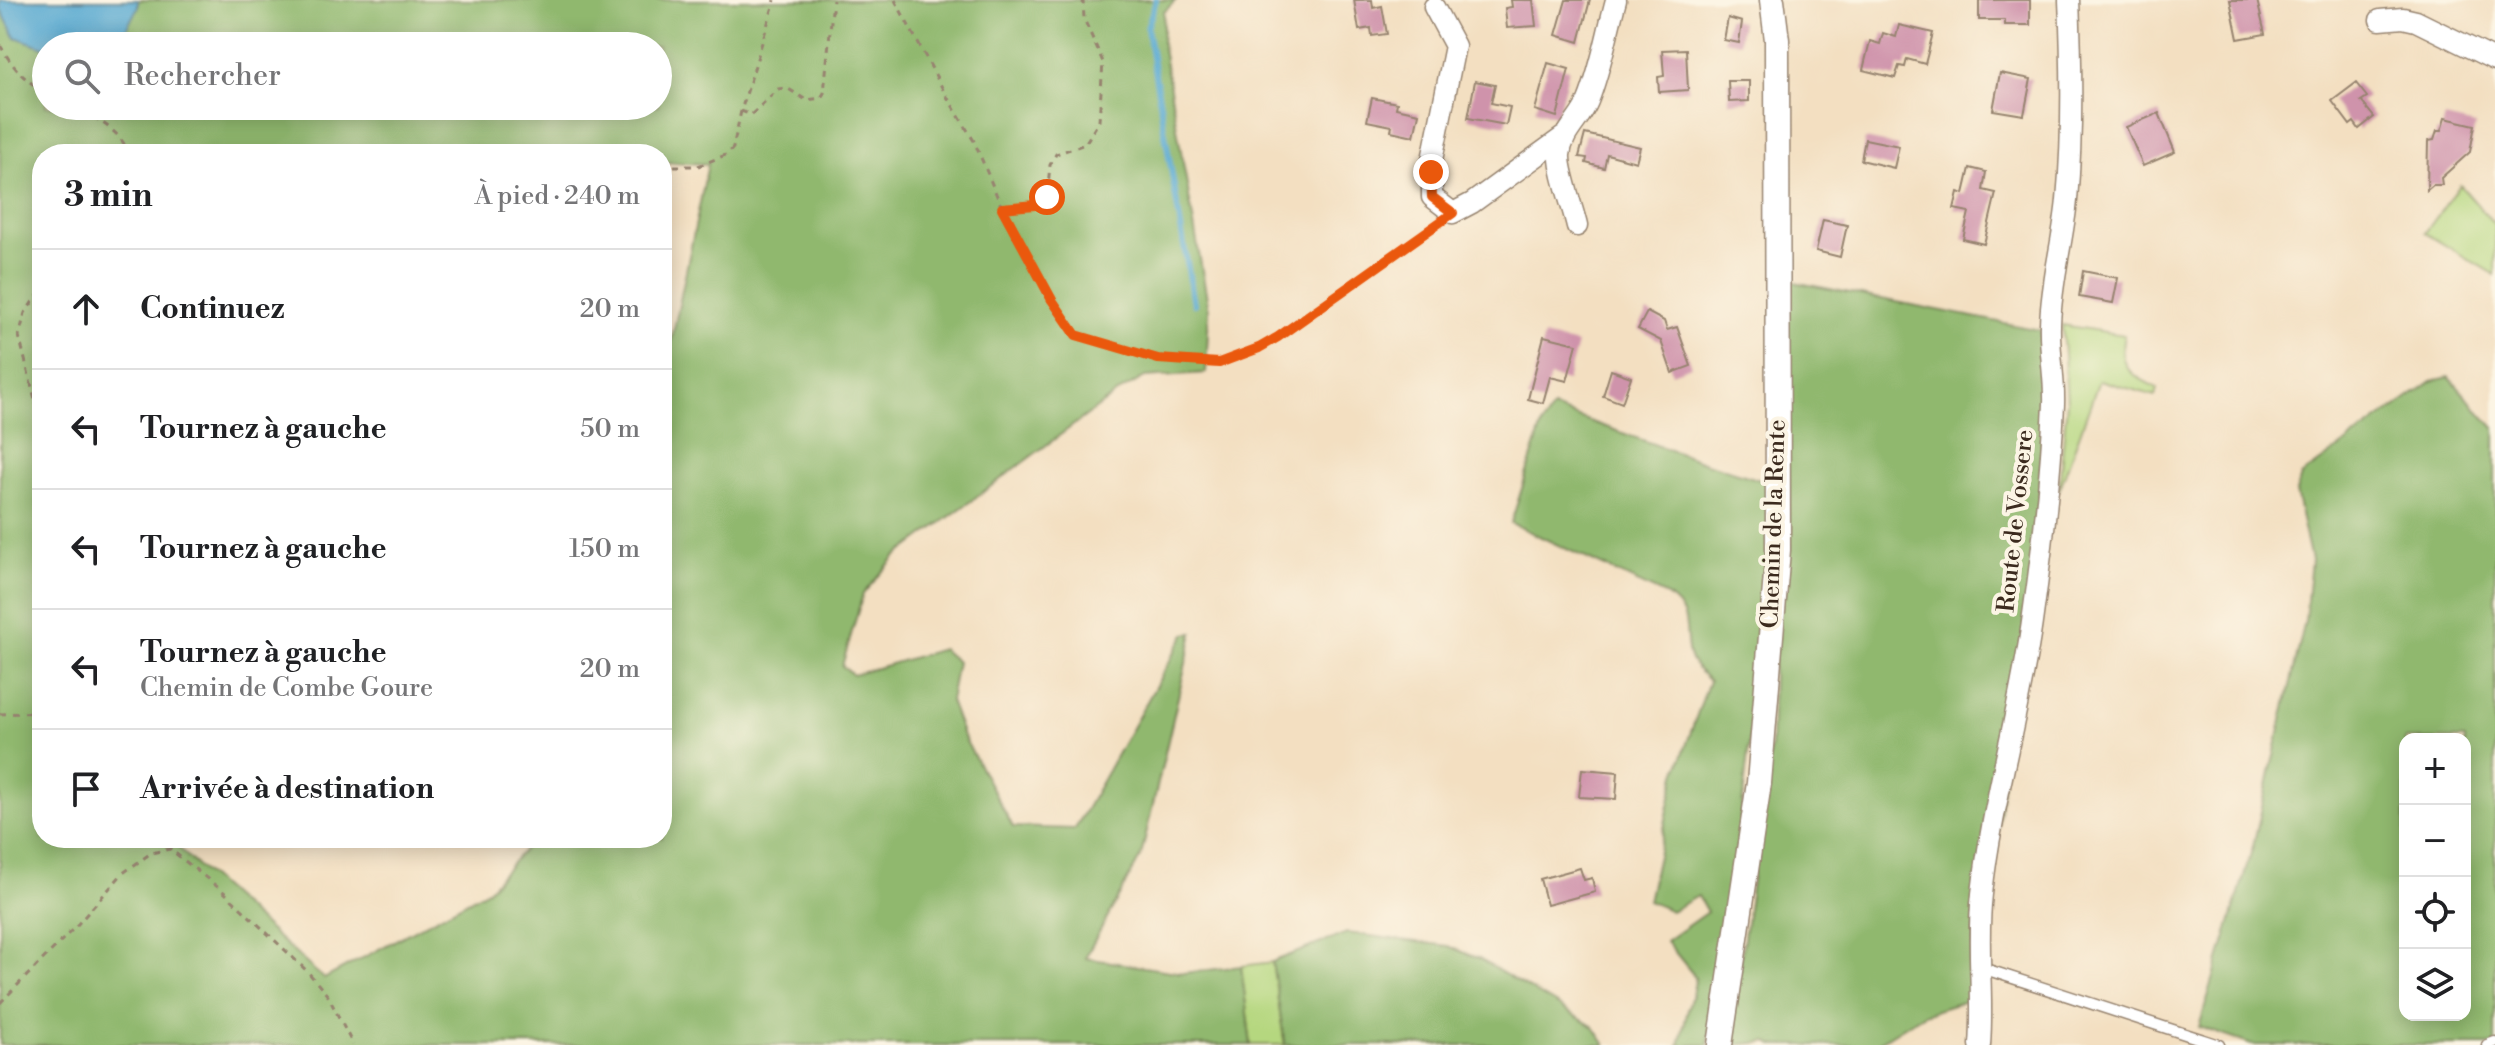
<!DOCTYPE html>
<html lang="fr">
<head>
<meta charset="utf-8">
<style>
  body { margin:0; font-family:"Libre Bodoni",serif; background:#f2f2f2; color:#202124 }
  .controls { position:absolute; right:24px; bottom:24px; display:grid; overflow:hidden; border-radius:16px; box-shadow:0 4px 20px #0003 }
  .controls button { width:72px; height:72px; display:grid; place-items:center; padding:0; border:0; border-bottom:2px solid #e0e0e0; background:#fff; color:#202124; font:40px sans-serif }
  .stop { position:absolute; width:24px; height:24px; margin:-18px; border:6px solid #ea580c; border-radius:50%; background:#fff }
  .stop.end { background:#ea580c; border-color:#fff; box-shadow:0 2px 8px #0008 }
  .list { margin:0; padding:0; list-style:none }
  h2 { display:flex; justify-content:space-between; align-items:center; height:104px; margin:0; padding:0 32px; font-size:34px }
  h2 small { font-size:26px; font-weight:400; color:#757577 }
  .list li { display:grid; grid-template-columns:52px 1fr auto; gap:24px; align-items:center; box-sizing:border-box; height:120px; padding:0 32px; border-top:2px solid #e0e0e0 }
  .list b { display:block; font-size:30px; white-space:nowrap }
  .list p { margin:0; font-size:26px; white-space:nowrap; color:#757577 }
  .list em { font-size:26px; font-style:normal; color:#757577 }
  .icon { flex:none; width:44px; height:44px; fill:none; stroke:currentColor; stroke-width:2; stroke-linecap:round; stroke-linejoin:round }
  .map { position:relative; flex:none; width:2495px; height:1045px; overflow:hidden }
  .search { position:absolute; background:#fff; box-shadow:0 4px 20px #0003; left:32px; top:32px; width:640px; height:88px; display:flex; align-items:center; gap:20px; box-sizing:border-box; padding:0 28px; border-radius:44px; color:#757577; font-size:30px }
  .panel { position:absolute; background:#fff; box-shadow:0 4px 20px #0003; left:32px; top:144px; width:640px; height:704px; border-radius:32px }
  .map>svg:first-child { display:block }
  .green { fill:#b5d77f; stroke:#78804e; stroke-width:2 }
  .forest { fill:#90b86e; stroke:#667146; stroke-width:2; fill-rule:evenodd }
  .water { fill:#56a9d1; stroke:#486a78; stroke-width:2 }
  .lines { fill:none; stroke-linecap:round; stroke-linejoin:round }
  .stream { stroke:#56a9d1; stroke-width:6 }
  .building { fill:#cf93ab }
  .service-casing { stroke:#978470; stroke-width:13 }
  .minor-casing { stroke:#978470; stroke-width:23 }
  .tertiary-casing { stroke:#978470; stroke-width:27 }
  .path { stroke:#978470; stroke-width:3; stroke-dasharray:6 6; stroke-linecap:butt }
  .service { stroke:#fff; stroke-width:10 }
  .minor { stroke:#fff; stroke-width:20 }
  .tertiary { stroke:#fff; stroke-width:24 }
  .route { stroke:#ea580c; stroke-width:10 }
  .labels { text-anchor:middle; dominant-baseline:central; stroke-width:8; stroke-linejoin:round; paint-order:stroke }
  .street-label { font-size:24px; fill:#3b2a1e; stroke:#fcf5e5 }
</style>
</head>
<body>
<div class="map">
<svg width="2495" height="1045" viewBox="0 0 2495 1045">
  <rect width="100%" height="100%" fill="#fcf5e5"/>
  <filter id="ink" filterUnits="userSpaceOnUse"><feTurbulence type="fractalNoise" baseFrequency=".0125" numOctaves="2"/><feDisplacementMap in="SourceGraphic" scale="16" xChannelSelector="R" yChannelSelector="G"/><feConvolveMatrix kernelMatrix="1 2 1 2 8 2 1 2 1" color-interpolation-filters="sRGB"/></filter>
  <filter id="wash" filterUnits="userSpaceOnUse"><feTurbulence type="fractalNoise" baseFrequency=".006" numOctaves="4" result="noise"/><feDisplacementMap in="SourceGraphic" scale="32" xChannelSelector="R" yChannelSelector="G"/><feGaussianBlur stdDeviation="1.8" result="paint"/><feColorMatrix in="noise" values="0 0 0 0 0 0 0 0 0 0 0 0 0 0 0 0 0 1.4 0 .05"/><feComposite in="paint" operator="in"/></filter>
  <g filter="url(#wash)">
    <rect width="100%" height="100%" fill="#f3dfc1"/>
    <!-- green -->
    <g class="green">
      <polygon points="2460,185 2495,225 2495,275 2425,233"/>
      <path d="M2062,325L2124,335C2117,368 2130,374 2157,388L2155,396L2099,380L2059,491L2067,401Z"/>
      <polygon points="1272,962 1285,1045 1251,1045 1241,966"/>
    </g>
    <!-- forest -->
    <g class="forest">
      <path d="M0,0H1176L1164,12L1162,43L1209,310L1206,373L1145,377L1117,393L895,557L863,594L842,666L853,675L942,649L957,662L950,701L963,736L1013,827L1075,829L1185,634L1193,633L1141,856L1085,958L1183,973L1241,966L1251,1045H0ZM46,46H658V106H46ZM42,154H662V162L708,164L662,387V838H534L488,890L324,979L191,860L178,847L181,838H42Z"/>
      <polygon points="1784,280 2040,330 2045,390 2038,521 1975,998 1924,1014 1874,1045 1773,1045 1768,1042 1729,1045 1771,744"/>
      <path d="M2449,377L2495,429V1045H2252L2199,1027L2253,846L2305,621L2311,560L2296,492L2301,476L2432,381ZM2405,739H2465V1015H2405Z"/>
      <path d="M1553,408L1706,463L1770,483L1766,587L1749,745L1726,946L1708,1045H1679L1696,978L1666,941L1707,912L1698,896L1671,911L1648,901L1676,774L1709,681C1702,674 1691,664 1689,655C1683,627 1693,615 1667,596L1511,523L1542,425Z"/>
      <polygon points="1347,933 1448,946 1479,959 1594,1027 1606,1045 1285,1045 1272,962"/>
    </g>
    <!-- water -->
    <polygon class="water" points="0,0 138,0 138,7 117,46 46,48 15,37 0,8"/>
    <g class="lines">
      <!-- stream -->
      <polyline class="stream" points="1156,0 1147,28 1194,304"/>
    </g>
    <g id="blocks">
      <!-- building -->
      <g class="building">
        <polygon points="1354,0 1372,0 1373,8 1382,6 1387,34 1372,36 1371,28 1359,30"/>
        <polygon points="1511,0 1533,0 1536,26 1507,28 1505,8 1512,7"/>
        <polygon points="1566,0 1590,0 1579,42 1556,35"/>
        <polygon points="1979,0 2030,0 2030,25 2005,25 2005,20 1979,20"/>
        <polygon points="2230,0 2257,0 2265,34 2238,39"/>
        <polygon points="1728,18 1742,22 1739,43 1724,40"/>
        <polygon points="1899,25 1933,33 1925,64 1907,59 1905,67 1899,66 1895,78 1863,70 1870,41 1880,44 1883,33 1896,37"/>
        <polygon points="1686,49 1688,90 1659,92 1658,77 1664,76 1662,50"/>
        <polygon points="1548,63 1569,69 1557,117 1535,110"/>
        <polygon points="2000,73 2031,79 2024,115 1993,110"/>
        <polygon points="1475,81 1495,85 1491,103 1510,107 1506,125 1468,118"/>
        <polygon points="1728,81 1749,81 1749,101 1729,102"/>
        <polygon points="2356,83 2367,97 2361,101 2374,117 2359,129 2354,122 2350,125 2332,101"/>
        <polygon points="1372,98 1397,103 1396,108 1419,113 1414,136 1391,131 1392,126 1367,121"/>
        <polygon points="2159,113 2175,152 2143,166 2126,127"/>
        <polygon points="2445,118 2475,125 2470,152 2441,178 2442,185 2433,185 2427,190 2428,141 2434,140 2437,131 2441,131"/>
        <polygon points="1585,134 1640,147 1636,162 1607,154 1604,168 1586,163 1587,158 1579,157"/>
        <polygon points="1865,139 1899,146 1894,168 1861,160"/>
        <polygon points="1970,168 1986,172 1983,190 1996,193 1984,244 1963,239 1969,212 1954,209 1958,192 1964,194"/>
        <polygon points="1823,220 1847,225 1840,257 1816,251"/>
        <polygon points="2083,271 2118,278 2113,303 2079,297"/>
        <polygon points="1647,312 1664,321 1667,330 1677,327 1691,366 1672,373 1661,341 1638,329"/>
        <polygon points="1544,336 1577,344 1567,381 1550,377 1543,403 1528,399"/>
        <polygon points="1611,370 1631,377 1622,403 1603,396"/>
        <polygon points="1582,769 1618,772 1616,799 1579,797"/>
        <polygon points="1580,868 1584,880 1592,878 1595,892 1547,905 1540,879"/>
      </g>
    </g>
  </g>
  <g filter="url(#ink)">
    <use href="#blocks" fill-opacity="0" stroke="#978470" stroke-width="2"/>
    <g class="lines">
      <!-- service casing -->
      <g class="service-casing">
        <g id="service">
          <polyline points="1982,968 2219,1045"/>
          <polyline points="2487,1045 2495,1042"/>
        </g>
      </g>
      <!-- minor casing -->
      <g class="minor-casing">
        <g id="minor">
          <polyline points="1434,7 1455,46 1432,160 1432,197 1453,213 1472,203 1563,137"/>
          <polyline points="2380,20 2403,18 2416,21 2495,60"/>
          <path d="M1577,226C1573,208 1559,171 1560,155C1562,132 1580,121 1588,101C1601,69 1607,33 1616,0"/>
          <path d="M1980,1045C1984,994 1976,944 1982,894C1992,800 2021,709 2033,615C2043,545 2051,474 2054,404C2055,378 2049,351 2050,325C2051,282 2063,242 2067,200C2073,134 2072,66 2069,0"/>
        </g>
      </g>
      <!-- tertiary casing -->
      <g class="tertiary-casing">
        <polyline id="tertiary" points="1720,1045 1759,783 1778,550 1777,40 1772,0"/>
      </g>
      <!-- path -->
      <g class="path">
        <polyline points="895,0 946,95 974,141 1002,208 1035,205 1047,197 1050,165 1056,154 1085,144 1099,121 1103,62 1084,19 1083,0"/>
        <path d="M0,45C12,66 24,81 46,92"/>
        <path d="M72,106C95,118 120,129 129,154"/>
        <polyline points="741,111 751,115 778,89 787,88 806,100 821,98 824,93 833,0"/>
        <polyline points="662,166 698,166 728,154 733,148 741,111 775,0"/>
        <polyline points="1002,208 1052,300 1076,335 1158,359 1219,363 1259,348 1278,337 1437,225"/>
        <polyline points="42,294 36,297 25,313 19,336 42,427"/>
        <polyline points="0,714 42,712"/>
        <polyline points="170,849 174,838"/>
        <polyline points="0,1003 77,925 123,873 151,853 170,849 225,893 308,972 328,996 353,1045"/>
      </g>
      <!-- service -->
      <use href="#service" class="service"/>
      <!-- minor -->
      <use href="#minor" class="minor"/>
      <!-- tertiary -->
      <use href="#tertiary" class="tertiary"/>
    </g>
  </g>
  <g class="lines" filter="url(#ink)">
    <!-- route -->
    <polyline class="route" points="1047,197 1035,205 1002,208 1052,300 1076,335 1158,359 1219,363 1259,348 1278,337 1453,213 1432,197 1431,172"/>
  </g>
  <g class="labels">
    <!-- street labels -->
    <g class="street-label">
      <text transform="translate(2016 521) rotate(-84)">Route de Vossere</text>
      <text transform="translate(1774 524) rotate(-88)">Chemin de la Rente</text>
    </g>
  </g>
</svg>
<div class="controls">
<button>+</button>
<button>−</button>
<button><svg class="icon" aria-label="locate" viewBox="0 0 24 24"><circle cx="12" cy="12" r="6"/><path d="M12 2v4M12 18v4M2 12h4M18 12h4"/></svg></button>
<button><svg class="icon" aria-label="layers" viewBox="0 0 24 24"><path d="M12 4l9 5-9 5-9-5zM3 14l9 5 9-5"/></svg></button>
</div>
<div class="stop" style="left:1047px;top:197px"></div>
<div class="stop end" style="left:1431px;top:172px"></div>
<div class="search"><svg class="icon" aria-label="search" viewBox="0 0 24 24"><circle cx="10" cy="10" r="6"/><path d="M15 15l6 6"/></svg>Rechercher</div>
<section class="panel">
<h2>3 min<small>À pied · 240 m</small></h2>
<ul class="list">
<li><svg class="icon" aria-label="ahead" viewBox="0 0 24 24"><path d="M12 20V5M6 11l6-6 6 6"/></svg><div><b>Continuez</b></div><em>20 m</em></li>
<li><svg class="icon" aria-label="left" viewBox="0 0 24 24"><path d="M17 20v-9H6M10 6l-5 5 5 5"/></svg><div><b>Tournez à gauche</b></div><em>50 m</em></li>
<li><svg class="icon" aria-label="left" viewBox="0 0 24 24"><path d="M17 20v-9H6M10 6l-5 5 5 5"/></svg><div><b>Tournez à gauche</b></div><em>150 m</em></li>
<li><svg class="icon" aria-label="left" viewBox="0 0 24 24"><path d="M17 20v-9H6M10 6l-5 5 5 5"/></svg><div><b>Tournez à gauche</b><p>Chemin de Combe Goure</p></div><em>20 m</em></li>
<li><svg class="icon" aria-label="arrive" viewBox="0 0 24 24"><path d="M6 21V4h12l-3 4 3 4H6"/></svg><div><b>Arrivée à destination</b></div></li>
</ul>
</section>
</div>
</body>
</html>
